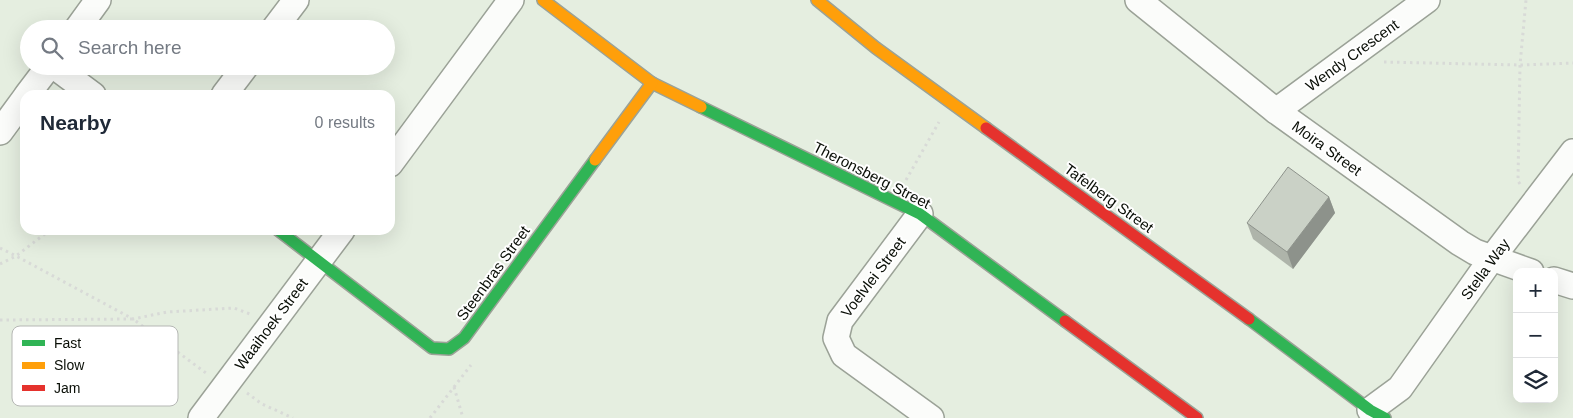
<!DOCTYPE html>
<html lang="en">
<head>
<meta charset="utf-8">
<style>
  body { margin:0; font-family:Arial,sans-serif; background:#f2f2f3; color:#1f2937 }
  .controls { position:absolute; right:15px; bottom:15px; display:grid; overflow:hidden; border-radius:10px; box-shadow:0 5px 20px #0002 }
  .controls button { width:45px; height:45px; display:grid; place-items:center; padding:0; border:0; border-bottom:1px solid #e0e1e3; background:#fff; color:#1f2937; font:25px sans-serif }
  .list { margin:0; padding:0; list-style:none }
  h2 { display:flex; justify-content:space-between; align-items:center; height:65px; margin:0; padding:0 20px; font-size:21px }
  h2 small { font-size:16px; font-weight:400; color:#747a83 }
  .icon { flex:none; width:28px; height:28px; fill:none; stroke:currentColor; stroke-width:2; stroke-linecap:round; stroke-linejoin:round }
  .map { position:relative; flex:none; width:1573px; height:418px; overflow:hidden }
  .search { position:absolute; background:#fff; box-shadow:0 5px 20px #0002; left:20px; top:20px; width:375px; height:55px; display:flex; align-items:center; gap:12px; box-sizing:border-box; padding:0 18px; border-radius:28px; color:#747a83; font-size:19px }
  .panel { position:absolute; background:#fff; box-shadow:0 5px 20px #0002; left:20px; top:90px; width:375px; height:145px; border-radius:15px }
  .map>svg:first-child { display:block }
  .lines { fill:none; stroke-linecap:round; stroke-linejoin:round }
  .street-casing { stroke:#9ba297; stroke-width:28 }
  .fast-casing { stroke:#9ba297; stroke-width:14 }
  .slow-casing { stroke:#9ba297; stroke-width:14 }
  .jam-casing { stroke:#9ba297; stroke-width:14 }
  .path { stroke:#d8dad7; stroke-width:3; stroke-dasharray:2.5 4; stroke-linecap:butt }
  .street { stroke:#fbfcfa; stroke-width:25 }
  .fast { stroke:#30b455; stroke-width:11 }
  .slow { stroke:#ff9f0a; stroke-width:11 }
  .jam { stroke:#e5322d; stroke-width:11 }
  .wall { fill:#aeb4aa }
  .shaded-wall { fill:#8d928b }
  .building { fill:#cad1c6; stroke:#8d928b }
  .labels { text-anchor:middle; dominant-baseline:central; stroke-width:4; stroke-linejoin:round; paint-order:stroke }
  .street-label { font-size:15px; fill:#090e06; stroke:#fff }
  .key { fill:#fff; stroke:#b5b7b4; stroke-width:1 }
  .key-label { font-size:14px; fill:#090e06 }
</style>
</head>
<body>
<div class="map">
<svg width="1573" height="418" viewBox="0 0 1573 418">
  <rect width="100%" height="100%" fill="#e5eee0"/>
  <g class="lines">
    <!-- street casing -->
    <g class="street-casing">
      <g id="street">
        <polyline points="1138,0 1276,111 1460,243 1475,252 1531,272"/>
        <polyline points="77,29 98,0"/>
        <polyline points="274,29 296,0"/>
        <polyline points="54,66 93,95"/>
        <polyline points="27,95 49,66"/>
        <polyline points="224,95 246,66"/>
        <polyline points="1276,111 1427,0"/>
        <polyline points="0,132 25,98"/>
        <polyline points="390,164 511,0"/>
        <polyline points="920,214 840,321 836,338 844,355 931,418"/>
        <polyline points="1554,280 1573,286"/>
        <polyline points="1370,410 1400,388 1492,258 1573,152"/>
        <polyline points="201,418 342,230"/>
      </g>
    </g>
    <!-- fast casing -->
    <g class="fast-casing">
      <g id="fast">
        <polyline points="701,107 920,214 1065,321"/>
        <polyline points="278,230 432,348 449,349 464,338 595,160"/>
        <polyline points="1249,319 1370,410 1385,418"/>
      </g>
    </g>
    <!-- slow casing -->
    <g class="slow-casing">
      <g id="slow">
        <polyline points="543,0 652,83 701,107"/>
        <polyline points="817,0 876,48 986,128"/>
        <polyline points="595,160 652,83"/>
      </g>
    </g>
    <!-- jam casing -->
    <g class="jam-casing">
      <g id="jam">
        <polyline points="986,128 1249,319"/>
        <polyline points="1065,321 1197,418"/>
      </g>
    </g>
    <!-- path -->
    <g class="path">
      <polyline points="1384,62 1520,65 1573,63"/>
      <polyline points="906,180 939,122"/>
      <polyline points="1520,184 1518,181 1520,65 1526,0"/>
      <polyline points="0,248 16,256 50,230"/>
      <polyline points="0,264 16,256 133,319 167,312 234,308 250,314"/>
      <polyline points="0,320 133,319 206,373"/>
      <polyline points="454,387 463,418"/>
      <polyline points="247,393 262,404 293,418"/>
      <polyline points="430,418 471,365"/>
    </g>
    <!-- street -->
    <use href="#street" class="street"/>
    <!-- fast -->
    <use href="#fast" class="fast"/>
    <!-- slow -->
    <use href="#slow" class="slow"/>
    <!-- jam -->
    <use href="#jam" class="jam"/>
  </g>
  <!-- wall -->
  <polygon class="wall" points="1329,197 1335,213 1293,269 1253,239 1247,223"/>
  <!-- shaded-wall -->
  <polygon class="shaded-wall" points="1329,197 1335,213 1293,269 1287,252"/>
  <!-- building -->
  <polygon class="building" points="1288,167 1329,197 1287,252 1247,223"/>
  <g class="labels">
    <!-- street labels -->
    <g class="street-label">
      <text transform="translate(1352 55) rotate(-36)">Wendy Crescent</text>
      <text transform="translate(1327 148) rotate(36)">Moira Street</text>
      <text transform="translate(872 175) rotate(27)">Theronsberg Street</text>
      <text transform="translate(1109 198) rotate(36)">Tafelberg Street</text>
      <text transform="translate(1485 269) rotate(-54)">Stella Way</text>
      <text transform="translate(493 273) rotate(-54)">Steenbras Street</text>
      <text transform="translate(873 277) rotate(-53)">Voelvlei Street</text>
      <text transform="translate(271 324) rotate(-53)">Waaihoek Street</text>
    </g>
  </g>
  <!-- legend -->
  <rect x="12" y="326" width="166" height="80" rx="8" class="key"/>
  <rect x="22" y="340" width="23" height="6" fill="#30b455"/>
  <rect x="22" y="362" width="23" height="7" fill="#ff9f0a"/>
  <rect x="22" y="385" width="23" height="6" fill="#e5322d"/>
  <g class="key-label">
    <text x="54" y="348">Fast</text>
    <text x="54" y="370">Slow</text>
    <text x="54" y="393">Jam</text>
  </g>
</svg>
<div class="controls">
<button>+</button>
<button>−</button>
<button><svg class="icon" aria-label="layers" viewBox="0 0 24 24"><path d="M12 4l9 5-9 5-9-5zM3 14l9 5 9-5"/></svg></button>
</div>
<div class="search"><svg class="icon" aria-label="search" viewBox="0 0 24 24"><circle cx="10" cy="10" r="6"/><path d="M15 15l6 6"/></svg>Search here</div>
<section class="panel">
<h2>Nearby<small>0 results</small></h2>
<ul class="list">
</ul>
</section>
</div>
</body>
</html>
